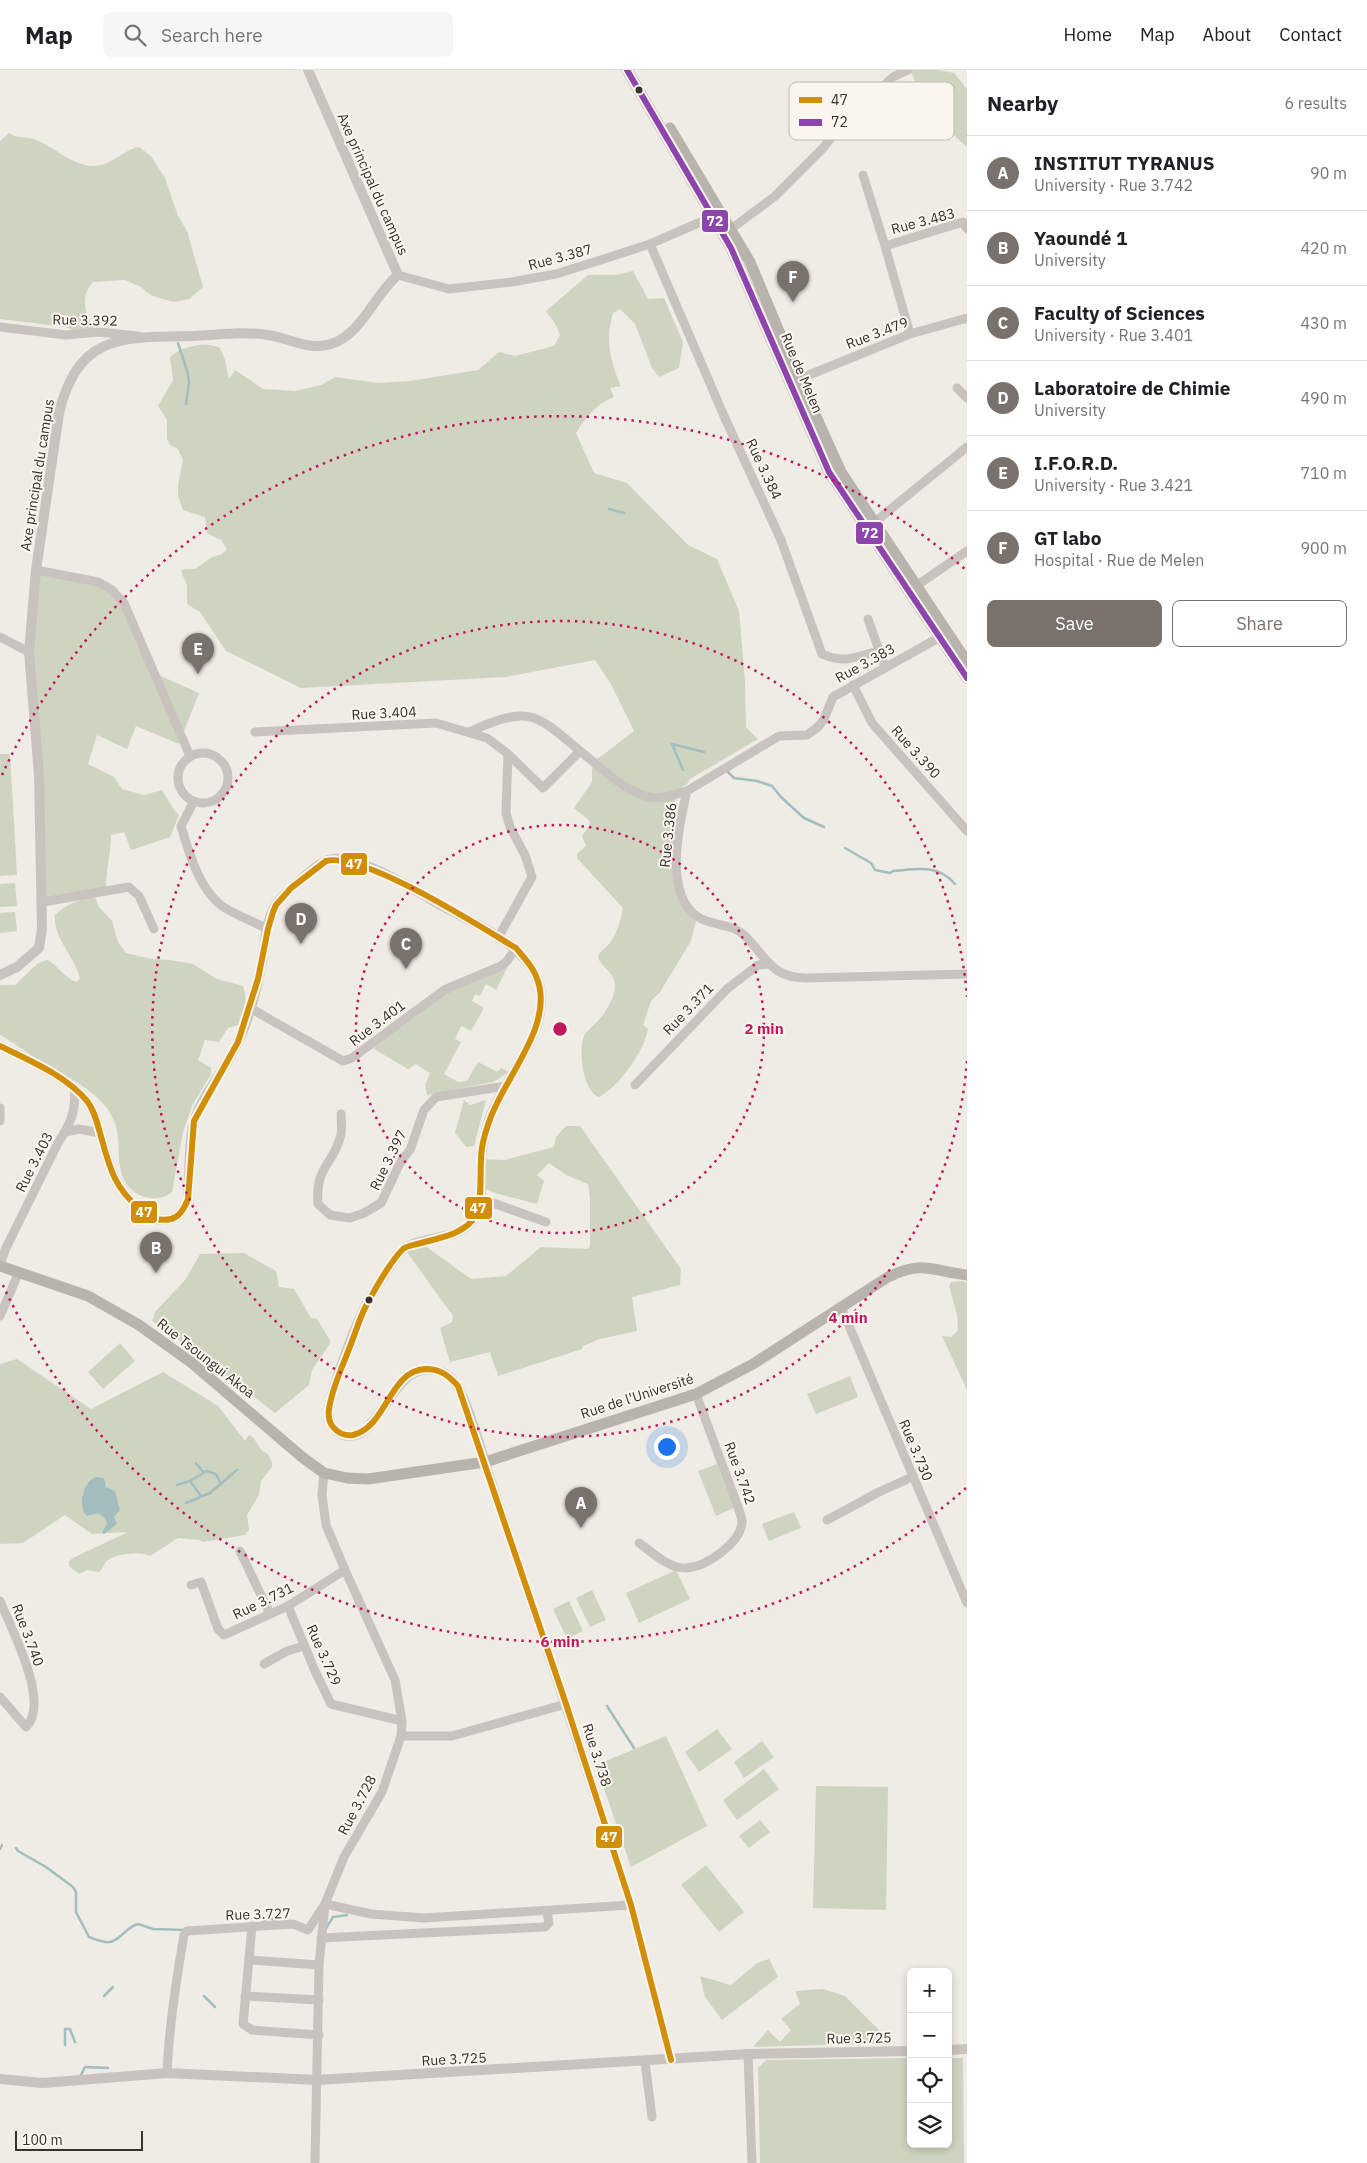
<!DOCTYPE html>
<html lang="en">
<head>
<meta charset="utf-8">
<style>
  body { margin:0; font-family:"IBM Plex Sans",sans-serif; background:#f6f6f6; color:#202124 }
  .controls { position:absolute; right:15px; bottom:15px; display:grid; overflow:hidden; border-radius:8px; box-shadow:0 2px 8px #0003 }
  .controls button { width:45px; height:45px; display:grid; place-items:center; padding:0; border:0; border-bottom:1px solid #e0e0e0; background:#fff; color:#202124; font:25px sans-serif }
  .scale { position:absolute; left:15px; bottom:12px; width:128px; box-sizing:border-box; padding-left:5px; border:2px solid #39312b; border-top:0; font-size:14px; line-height:18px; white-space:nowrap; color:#39312b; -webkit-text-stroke:4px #faf5ee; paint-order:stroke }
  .you { position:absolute; left:666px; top:1376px; width:18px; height:18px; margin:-12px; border:4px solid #fff; border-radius:50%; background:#1a73e8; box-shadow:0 0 0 8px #1a73e833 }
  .badge { display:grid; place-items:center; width:32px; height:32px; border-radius:50%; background:#79726c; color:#fff; font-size:16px; font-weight:700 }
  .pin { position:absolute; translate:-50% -41px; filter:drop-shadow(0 1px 2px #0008) }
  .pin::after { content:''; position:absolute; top:26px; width:18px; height:15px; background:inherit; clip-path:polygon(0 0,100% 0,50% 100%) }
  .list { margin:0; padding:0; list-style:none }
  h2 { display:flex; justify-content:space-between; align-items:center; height:65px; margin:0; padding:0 20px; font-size:21px }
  h2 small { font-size:16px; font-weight:400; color:#757577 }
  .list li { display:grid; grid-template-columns:32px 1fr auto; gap:15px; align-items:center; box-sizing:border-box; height:75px; padding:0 20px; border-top:1px solid #e0e0e0 }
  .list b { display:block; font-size:19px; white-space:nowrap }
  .list p { margin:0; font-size:16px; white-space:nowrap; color:#757577 }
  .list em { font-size:16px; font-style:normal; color:#757577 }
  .actions { display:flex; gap:10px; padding:15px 20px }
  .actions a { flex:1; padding:11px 0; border:1px solid #79726c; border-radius:8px; text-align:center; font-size:18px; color:#79726c }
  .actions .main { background:#79726c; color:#fff }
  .icon { flex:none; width:28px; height:28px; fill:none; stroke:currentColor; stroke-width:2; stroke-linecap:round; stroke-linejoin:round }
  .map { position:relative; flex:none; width:967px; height:2093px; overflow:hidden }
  header { display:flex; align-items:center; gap:30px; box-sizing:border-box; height:70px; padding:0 25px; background:#fff; border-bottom:1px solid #e0e0e0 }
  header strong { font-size:24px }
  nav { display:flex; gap:28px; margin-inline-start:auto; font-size:18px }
  .search { width:350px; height:45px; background:#f6f6f6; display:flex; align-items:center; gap:12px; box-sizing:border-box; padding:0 18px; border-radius:8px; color:#757577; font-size:19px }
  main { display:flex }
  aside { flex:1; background:#fff }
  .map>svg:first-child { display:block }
  .green { fill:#cfd4c0 }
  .water { fill:#a2bebf }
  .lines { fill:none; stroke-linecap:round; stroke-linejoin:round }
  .stream { stroke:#a2bebf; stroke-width:2.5 }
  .minor { stroke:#c8c3be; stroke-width:9 }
  .tertiary { stroke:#c8c3be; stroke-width:10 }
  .secondary { stroke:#b9b3ae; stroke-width:11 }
  .bus-1-casing { stroke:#faf5ee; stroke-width:10 }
  .bus-2-casing { stroke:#faf5ee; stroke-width:10 }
  .bus-1 { stroke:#d18f09; stroke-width:6 }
  .bus-2 { stroke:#8e44ad; stroke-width:6 }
  .ring { fill:none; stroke:#c2185b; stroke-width:2.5; stroke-dasharray:2.5 5 }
  .bus-dot { fill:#39312b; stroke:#faf5ee; stroke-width:2 }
  .labels { text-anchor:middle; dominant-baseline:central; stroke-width:4; stroke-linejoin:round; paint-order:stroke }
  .street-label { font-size:14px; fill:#39312b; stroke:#faf5ee }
  .key { fill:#faf5ee; stroke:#c0bab4; stroke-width:1 }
  .key-label { font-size:14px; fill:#39312b }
  .centre { fill:#c2185b; stroke:#faf5ee; stroke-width:2.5 }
  .ring-label { font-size:15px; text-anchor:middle; font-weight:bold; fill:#c2185b; stroke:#faf5ee; stroke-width:4; stroke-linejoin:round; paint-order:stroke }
  .line-badge { stroke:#faf5ee; stroke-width:2 }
  .badge-label { font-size:14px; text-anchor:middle; font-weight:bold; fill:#fff }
</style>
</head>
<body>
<header>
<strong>Map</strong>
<div class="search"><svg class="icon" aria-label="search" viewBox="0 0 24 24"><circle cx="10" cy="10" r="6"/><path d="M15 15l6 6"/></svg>Search here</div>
<nav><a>Home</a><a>Map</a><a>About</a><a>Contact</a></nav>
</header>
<main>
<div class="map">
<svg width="967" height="2093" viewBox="0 0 967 2093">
  <rect width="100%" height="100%" fill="#efebe5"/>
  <!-- green -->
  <g class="green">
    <path d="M913,0H938L954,3L967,19V77C943,57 923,30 911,2Z"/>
    <path d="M9,63C16,69 26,66 34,69C54,76 71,96 94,96C111,96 123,80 139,77L151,86L165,108L178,146L187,161L203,217L189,229L174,232L152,226L141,217L125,210L93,212C79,227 85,249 98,262L81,264L66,257L0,249V71Z"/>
    <path d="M633,201L648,229L664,228L683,272L679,298L659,307L652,298L635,254L620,239L613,243C605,270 610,291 621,316L610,318L614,327C597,333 585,348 576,363L594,403L627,413L688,475L717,489L739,541L745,612L746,657L758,669L690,709L687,714L677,721L671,760L674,771V815L679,832L696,851L691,871L660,922L651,931L643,955L648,959C645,980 618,1018 599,1027C583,1021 578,981 584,966C586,961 593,956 597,952C605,944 616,926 615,914C614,903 602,897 598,888C600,880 605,879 610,873C617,863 621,850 623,838L577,788V784L586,776L582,766L589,756L590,751L574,738L592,712V700L594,690L603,685L634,661L611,614L595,590L506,607L301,618L226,581L200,542L187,534V515L181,501L184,499H195L212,487L222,484L227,479L221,470L207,463L205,447L183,440L178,426V415L183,390L178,379L170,375L167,369V350L158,336L173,310L170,287C181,276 207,271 220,278L225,290L229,309L235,300L263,319L296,321L321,315L335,307L378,313L410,311L478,300L499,282L515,286L554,276L560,265L556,255L546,241L588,205H616Z"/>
    <path d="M36,500L98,512L124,533L154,603L199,623L179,674L136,656L127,679L97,665L88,694L114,707L122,719L144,725L162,720L174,740L179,745L170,767L131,780L124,762L111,765C111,785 105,803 106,822L43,832L29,582Z"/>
    <polygon points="0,684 10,684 17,805 0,806"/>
    <polygon points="15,813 17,836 0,837 0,814"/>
    <path d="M95,827L99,837L112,851L118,872L126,883L152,889L170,890L193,894L217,909L243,916C249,931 243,942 238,955L228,958L219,972L205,970L198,990L211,998V1004L192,1036L183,1062L172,1122C159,1133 138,1129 128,1116C114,1098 122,1073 115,1053C104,1023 70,1009 45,994C30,985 16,974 0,965V915H15L38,893L48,890C58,897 66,908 76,912L80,909C75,886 53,869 55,845C66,834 80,829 95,827Z"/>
    <polygon points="15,842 17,861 0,863 0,843"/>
    <polygon points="501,896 508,896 496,920 486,914 480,926 475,924 472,931 484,938 471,961 461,956 455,969 461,972 444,1004 458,1012 467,1011 478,992 497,1002 501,998 509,1002 493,1012 427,1025 425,1015 430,1003 416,994 408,999 369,976 444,920"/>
    <polygon points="464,1030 470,1035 486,1030 474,1076 466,1077 455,1063"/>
    <polygon points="566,1056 580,1056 681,1199 680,1215 632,1227 637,1261 600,1269 583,1276 582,1279 498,1306 490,1282 450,1292 440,1258 452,1252 453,1246 404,1178 421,1173 471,1209 506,1206 541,1177 588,1179 590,1176 590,1129 588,1114 566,1105 549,1093 537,1105 544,1111 537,1134 495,1123 480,1116 480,1089 504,1090 554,1077 556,1067"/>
    <polygon points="244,1183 276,1201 279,1217 294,1219 311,1248 317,1249 331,1272 312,1300 309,1315 275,1343 213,1295 152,1251 155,1242 186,1209 200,1184"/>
    <polygon points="962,1211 967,1213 967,1320 942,1266 952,1267 958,1260 957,1244 949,1216 951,1212"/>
    <polygon points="120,1273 135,1291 103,1319 88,1302"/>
    <path d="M17,1289L91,1339L163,1302L218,1336L245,1371L249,1365L253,1367L262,1381L268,1384L272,1392V1397L261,1411L259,1425L247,1445L249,1460L245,1465L203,1472L199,1470L178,1468L150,1486C141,1481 115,1484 108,1490C103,1493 104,1498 99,1502L87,1500L79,1504L69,1496V1491L73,1488L128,1462L92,1464L65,1445L23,1473L0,1474V1294Z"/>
    <polygon points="850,1306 858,1327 816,1344 807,1324"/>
    <polygon points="717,1394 734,1438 716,1446 698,1401"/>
    <polygon points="794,1442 801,1458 769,1471 762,1454"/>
    <polygon points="676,1500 690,1529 639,1553 626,1523"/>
    <polygon points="592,1520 606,1550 590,1557 576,1528"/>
    <polygon points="569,1531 583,1561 567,1569 553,1539"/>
    <polygon points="717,1659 732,1679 699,1702 685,1682"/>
    <polygon points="666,1666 707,1756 631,1797 596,1695"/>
    <polygon points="762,1671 774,1687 744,1708 734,1692"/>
    <polygon points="764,1699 779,1719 737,1750 723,1730"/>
    <polygon points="816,1716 888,1717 886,1840 813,1838"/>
    <polygon points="760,1750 770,1762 749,1778 739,1766"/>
    <polygon points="706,1795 744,1842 719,1862 681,1815"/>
    <polygon points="769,1889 778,1907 722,1950 705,1927 700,1906 731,1915 757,1893"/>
    <polygon points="823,1919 845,1926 892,1973 753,1977 768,1960 780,1972 791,1960 781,1949 800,1934 795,1921"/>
    <polygon points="911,1988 911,2074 948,2074 948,1988 963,1988 964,2093 760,2093 758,1998 766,1990"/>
  </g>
  <!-- water -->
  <path class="water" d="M96,1407L104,1408L106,1417L115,1421L120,1440L114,1447L117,1454L104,1464L102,1463L107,1453L104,1447L98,1443L87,1446C77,1437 83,1411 96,1407Z"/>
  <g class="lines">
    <!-- stream -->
    <g class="stream">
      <polyline points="178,273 188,304 189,313 186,334"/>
      <polyline points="609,439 624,443"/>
      <polyline points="683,700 672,674 704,682"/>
      <polyline points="726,700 734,708 757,711 772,716 781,727 804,748 824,757"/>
      <path d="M845,778L871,793L875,800L890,803L893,801C918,799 938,794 955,814"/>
      <polyline points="196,1393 203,1402 207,1401 216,1404 221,1414"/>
      <polyline points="190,1411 201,1426"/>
      <polyline points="177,1415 190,1411 205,1402"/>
      <polyline points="186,1433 210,1423 237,1400"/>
      <polyline points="607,1636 634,1678"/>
      <path d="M16,1778L18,1781L46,1797L73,1817L76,1822V1842L89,1867C95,1869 104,1873 110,1872C121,1870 127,1856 138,1854L153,1859L186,1860"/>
      <polyline points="0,1779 2,1775"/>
      <polyline points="261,1854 267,1848 276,1850"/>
      <polyline points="325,1860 333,1847 347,1845"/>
      <polyline points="104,1926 113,1917"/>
      <polyline points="204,1926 215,1937"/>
      <polyline points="65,1975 65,1959 70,1959 75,1972"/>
      <polyline points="81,2005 85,1997 108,1998"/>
    </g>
    <!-- minor -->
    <g class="minor">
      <polyline points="863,105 885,176"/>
      <polyline points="731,159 774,127 824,77 842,53 893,7 908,0"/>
      <path d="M650,174L724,346L781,470L822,584C843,594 857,587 878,581"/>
      <polyline points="398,205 449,219 512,212 556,204 607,188 650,174 717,145"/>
      <polyline points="0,257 66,265 98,262 138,266"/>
      <polyline points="910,264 885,176 963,152 967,159"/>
      <polyline points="799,309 910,264 967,248"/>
      <polyline points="957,318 967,328"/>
      <polyline points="876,451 967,377"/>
      <polyline points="36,500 98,512 112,520 124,533 190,686"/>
      <polyline points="916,516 967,481"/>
      <polyline points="868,549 885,597"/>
      <polyline points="0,567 29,582"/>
      <polyline points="853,615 872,653 967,761"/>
      <polyline points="255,662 436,653 487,668 508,684"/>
      <path d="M469,662C528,636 533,641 580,681"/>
      <circle cx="203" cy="708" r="25"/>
      <polyline points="687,721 779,666 807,665 818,657 824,649 833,627 940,567"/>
      <path d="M194,731L181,756C189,783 200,822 225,838C238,846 254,852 268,859"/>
      <polyline points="43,832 129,817 139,826 154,859"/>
      <path d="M498,868L532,807L525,785L510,757L506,743L508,684L543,718L580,681C601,697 623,721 649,727C661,730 676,724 687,721C679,754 663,825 698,847C712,856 731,853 744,865C767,887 770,908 807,908L967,904"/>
      <polyline points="250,938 343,991 352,988 444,920 501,896 507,891 516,878"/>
      <polyline points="635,1015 727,919 758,895 769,894"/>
      <polyline points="0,1038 0,1051"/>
      <path d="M341,1044C341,1052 343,1061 340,1068C332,1096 315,1097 318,1134L330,1145L350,1148L364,1143L381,1133L401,1091L410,1080L424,1040L436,1027L506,1016"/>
      <polyline points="66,1062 79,1059 100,1063"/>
      <polyline points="479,1128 546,1152"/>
      <path d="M0,1195L5,1180L58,1073C70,1054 77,1041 74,1018"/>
      <polyline points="841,1237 967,1533"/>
      <polyline points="0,1246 19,1202"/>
      <polyline points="485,1392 631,1835 671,1990"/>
      <polyline points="827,1450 879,1422 912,1407"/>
      <path d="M639,1473C652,1482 669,1499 686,1498C706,1497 741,1473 742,1452C742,1447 739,1441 738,1437L696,1324"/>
      <polyline points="240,1481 270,1544"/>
      <polyline points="191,1515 201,1512 218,1559 224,1565 288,1536 345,1500"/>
      <path d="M0,1531C11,1558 51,1633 26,1657L0,1627"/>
      <polyline points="288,1536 315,1601 331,1634 402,1651"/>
      <polyline points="264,1594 287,1581 304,1576"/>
      <polyline points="401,1666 452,1666 566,1634"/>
      <polyline points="252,1856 243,1954 252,1960 319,1965"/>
      <polyline points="321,1868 545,1857 549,1853 547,1842"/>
      <polyline points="249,1890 319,1895"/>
      <polyline points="245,1926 319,1930"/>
      <polyline points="748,1984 752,2093"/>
      <polyline points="645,1992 652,2047"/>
      <path d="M167,2003C169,1956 176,1911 184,1865L187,1861L293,1854L308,1860L325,1834L371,1844L424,1848L631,1835"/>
      <polyline points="315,2093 319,1895 325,1834 344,1787 382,1722 401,1666 402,1651 395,1610 345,1500 326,1455 322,1425 324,1403"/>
    </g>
    <!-- tertiary -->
    <g class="tertiary">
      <path d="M0,905L17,897L39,878L42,859L39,705L29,582L36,500L59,343C79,262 123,268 193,266C218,265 242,261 268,265C289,268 309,281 331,274C362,264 374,225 398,205L308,0"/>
      <path d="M0,976C30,991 65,1005 87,1031C94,1040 97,1052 100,1063C109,1095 113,1117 140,1139C150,1147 158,1152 171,1149C180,1147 185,1137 188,1129C190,1106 188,1074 194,1052C203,1023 226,999 238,972C250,947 257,917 262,891C265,873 266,852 275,836C282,825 295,815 305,806C311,801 320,793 328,790C353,781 415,820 437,833C472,853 527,873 539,914C552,958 503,1010 489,1050C485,1063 481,1078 481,1092C480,1108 483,1132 475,1147C461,1171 428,1165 406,1177C396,1183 373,1223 366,1235C357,1253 325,1331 329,1348C330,1354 335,1361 341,1364C381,1380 390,1285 439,1301C447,1303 455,1311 459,1319C470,1341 477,1368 485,1392"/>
      <polyline points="948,1980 967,1979"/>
      <polyline points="0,2009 43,2013 167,2003 317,2010 748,1984 911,1981"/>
    </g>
    <!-- secondary -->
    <g class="secondary">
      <polyline points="627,0 731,178 829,402 967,608"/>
      <polyline points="670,58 750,192 799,309 841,402 967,592"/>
      <path d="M0,1196L88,1226L139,1255L192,1293L302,1387L324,1403L347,1408L368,1409L485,1392L696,1324L753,1294L888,1207C923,1190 932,1201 967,1205"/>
    </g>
    <!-- bus-1 casing -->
    <g class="bus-1-casing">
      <path id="bus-1" d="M0,976C30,991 65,1005 87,1031C94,1040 97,1052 100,1063C109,1095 113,1117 140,1139C150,1147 158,1152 171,1149C180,1147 185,1137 188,1129L194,1051L238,972L258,909L268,859L273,842L276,835L291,818L326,791C362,781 481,857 516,878C523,887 532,895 536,906C557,954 503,1008 489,1052C485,1063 481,1077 481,1089C480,1103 482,1133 476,1145C465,1165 438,1168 417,1174C413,1175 406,1176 403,1179C389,1193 375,1219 366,1236C359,1249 355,1265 349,1279C342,1298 332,1318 329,1339C328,1346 329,1352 333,1357C338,1363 345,1366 353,1365C387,1357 389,1300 426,1299C441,1299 449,1306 458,1316L566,1634L631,1835L671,1990"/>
    </g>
    <!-- bus-2 casing -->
    <g class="bus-2-casing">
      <polyline id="bus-2" points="627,0 731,178 829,402 967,608"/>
    </g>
    <!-- bus-1 -->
    <use href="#bus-1" class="bus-1"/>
    <!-- bus-2 -->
    <use href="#bus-2" class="bus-2"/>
  </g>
  <!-- distance rings -->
  <g class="ring">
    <circle cx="560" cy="959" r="204"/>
    <path d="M967 991A408 408 0 1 1 967 927"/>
    <path d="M966 1418A613 613 0 0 1 2 1213M2 705A613 613 0 0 1 966 500"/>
  </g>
  <!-- markers -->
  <g class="bus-dot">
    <circle cx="639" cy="20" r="4.5"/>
    <circle cx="369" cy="1230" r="4.5"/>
  </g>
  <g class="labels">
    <!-- street labels -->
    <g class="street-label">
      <text transform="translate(373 114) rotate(66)">Axe principal du campus</text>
      <text transform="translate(923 151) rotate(-15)">Rue 3.483</text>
      <text transform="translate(560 187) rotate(-15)">Rue 3.387</text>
      <text transform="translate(85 250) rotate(1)">Rue 3.392</text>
      <text transform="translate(877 263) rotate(-21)">Rue 3.479</text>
      <text transform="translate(802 303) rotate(67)">Rue de Melen</text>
      <text transform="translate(764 399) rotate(65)">Rue 3.384</text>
      <text transform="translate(37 405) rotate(-81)">Axe principal du campus</text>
      <text transform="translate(865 593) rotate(-29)">Rue 3.383</text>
      <text transform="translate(384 643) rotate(-3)">Rue 3.404</text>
      <text transform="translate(916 682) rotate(48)">Rue 3.390</text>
      <text transform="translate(668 765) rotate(-84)">Rue 3.386</text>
      <text transform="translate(688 939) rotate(-46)">Rue 3.371</text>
      <text transform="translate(377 953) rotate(-37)">Rue 3.401</text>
      <text transform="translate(388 1090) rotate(-64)">Rue 3.397</text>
      <text transform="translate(34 1092) rotate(-63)">Rue 3.403</text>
      <text transform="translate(206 1288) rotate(38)">Rue Tsoungui Akoa</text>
      <text transform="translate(637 1326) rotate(-18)">Rue de l'Université</text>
      <text transform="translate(916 1380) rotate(67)">Rue 3.730</text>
      <text transform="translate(740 1403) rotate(70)">Rue 3.742</text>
      <text transform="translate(263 1531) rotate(-26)">Rue 3.731</text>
      <text transform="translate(28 1565) rotate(69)">Rue 3.740</text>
      <text transform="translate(324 1585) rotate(66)">Rue 3.729</text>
      <text transform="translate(597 1685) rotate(72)">Rue 3.738</text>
      <text transform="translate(357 1735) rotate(-62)">Rue 3.728</text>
      <text transform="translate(258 1844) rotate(-2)">Rue 3.727</text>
      <text transform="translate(859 1968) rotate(-1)">Rue 3.725</text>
      <text transform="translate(454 1989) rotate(-3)">Rue 3.725</text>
    </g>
  </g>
  <!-- legend -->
  <rect x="789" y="12" width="165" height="58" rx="8" class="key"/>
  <rect x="799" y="27" width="23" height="6" fill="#d18f09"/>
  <rect x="799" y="49" width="23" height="7" fill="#8e44ad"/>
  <g class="key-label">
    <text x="831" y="35">47</text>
    <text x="831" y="57">72</text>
  </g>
  <circle cx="560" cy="959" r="8" class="centre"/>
  <g class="ring-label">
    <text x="764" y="964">2 min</text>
    <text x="848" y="1253">4 min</text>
    <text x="560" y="1577">6 min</text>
  </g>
  <g class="line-badge">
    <rect x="701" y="139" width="28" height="24" rx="5" fill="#8e44ad"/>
    <rect x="855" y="451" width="29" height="24" rx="5" fill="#8e44ad"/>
    <rect x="340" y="782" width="28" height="24" rx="5" fill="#d18f09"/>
    <rect x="464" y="1126" width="29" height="24" rx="5" fill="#d18f09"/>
    <rect x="130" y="1130" width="28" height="24" rx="5" fill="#d18f09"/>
    <rect x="595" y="1755" width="28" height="24" rx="5" fill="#d18f09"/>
  </g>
  <g class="badge-label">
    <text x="715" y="156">72</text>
    <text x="870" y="468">72</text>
    <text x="354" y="799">47</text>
    <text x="478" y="1143">47</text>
    <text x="144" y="1147">47</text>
    <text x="609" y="1772">47</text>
  </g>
</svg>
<div class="controls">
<button>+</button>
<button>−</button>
<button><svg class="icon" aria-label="locate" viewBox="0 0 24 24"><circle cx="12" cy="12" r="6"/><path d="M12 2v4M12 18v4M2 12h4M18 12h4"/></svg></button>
<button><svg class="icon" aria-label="layers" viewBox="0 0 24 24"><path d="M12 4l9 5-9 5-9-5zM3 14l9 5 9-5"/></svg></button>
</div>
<div class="scale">100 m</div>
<div class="you"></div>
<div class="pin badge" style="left:581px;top:1458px">A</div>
<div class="pin badge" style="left:156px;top:1203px">B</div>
<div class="pin badge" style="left:406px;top:899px">C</div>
<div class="pin badge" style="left:301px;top:874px">D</div>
<div class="pin badge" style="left:198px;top:604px">E</div>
<div class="pin badge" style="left:793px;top:232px">F</div>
</div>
<aside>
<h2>Nearby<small>6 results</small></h2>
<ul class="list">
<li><span class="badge">A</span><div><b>INSTITUT TYRANUS</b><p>University · Rue 3.742</p></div><em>90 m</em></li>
<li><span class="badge">B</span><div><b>Yaoundé 1</b><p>University</p></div><em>420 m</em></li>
<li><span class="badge">C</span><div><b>Faculty of Sciences</b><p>University · Rue 3.401</p></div><em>430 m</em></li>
<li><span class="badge">D</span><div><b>Laboratoire de Chimie</b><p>University</p></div><em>490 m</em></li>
<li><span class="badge">E</span><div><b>I.F.O.R.D.</b><p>University · Rue 3.421</p></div><em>710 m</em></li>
<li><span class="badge">F</span><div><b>GT labo</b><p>Hospital · Rue de Melen</p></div><em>900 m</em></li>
</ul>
<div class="actions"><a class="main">Save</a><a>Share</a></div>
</aside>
</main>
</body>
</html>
